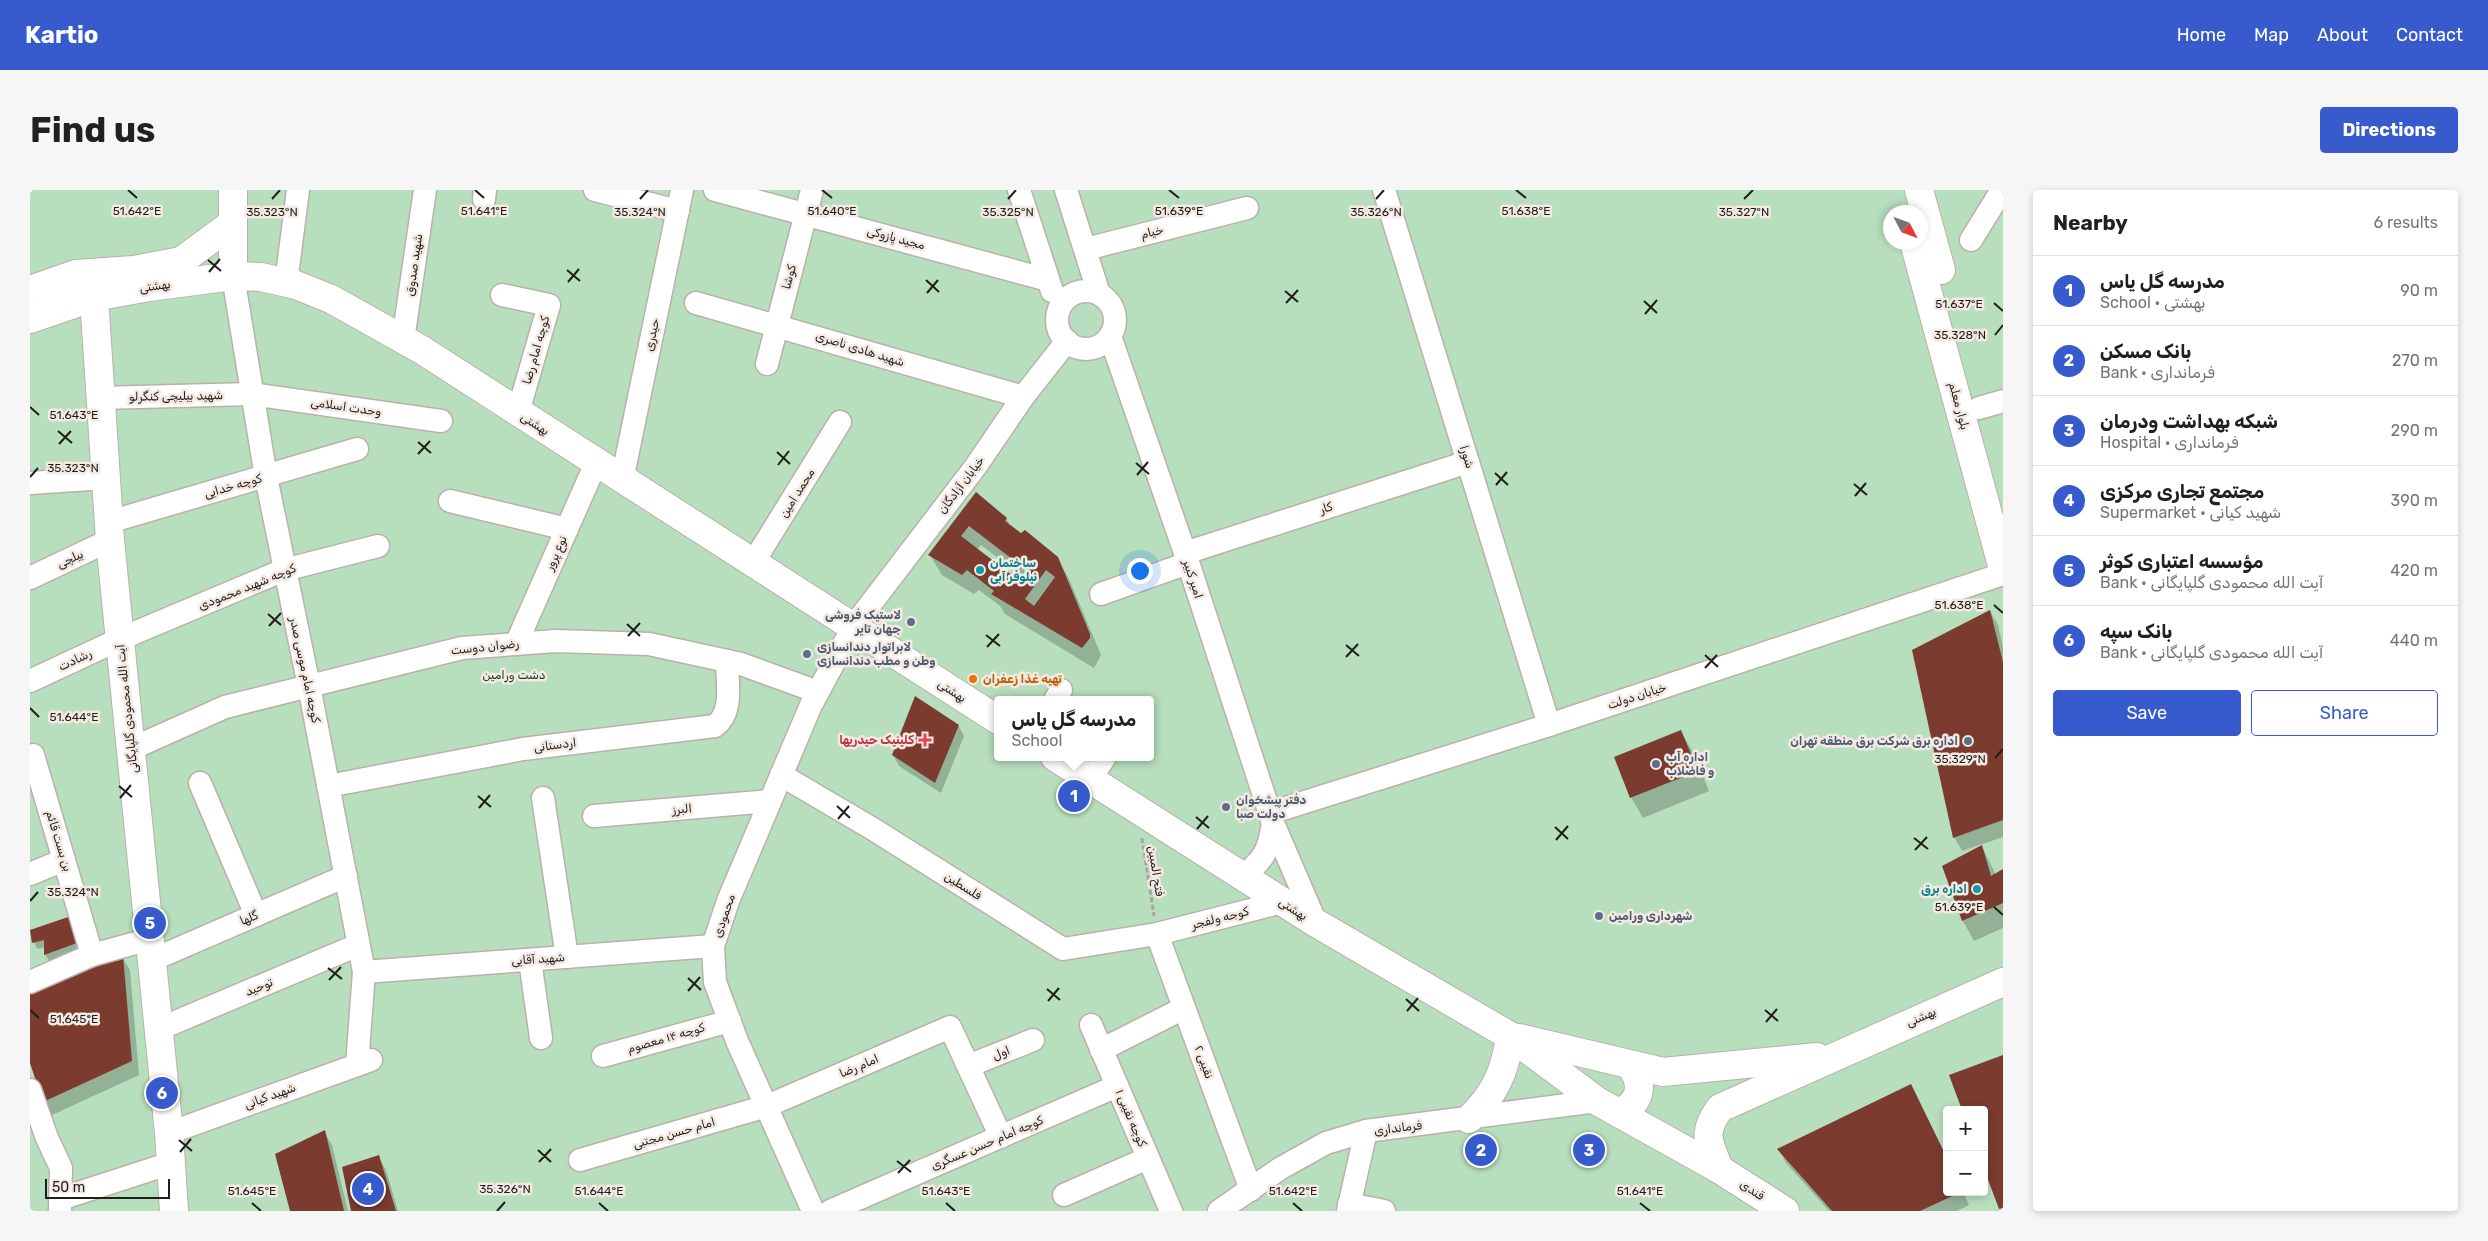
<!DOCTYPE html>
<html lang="en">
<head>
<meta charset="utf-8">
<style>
  body { margin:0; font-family:Rubik,"Noto Naskh Arabic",sans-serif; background:#f6f6f6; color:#202124 }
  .controls { position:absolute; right:15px; bottom:15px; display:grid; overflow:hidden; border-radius:5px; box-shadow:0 2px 8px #0003 }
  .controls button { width:45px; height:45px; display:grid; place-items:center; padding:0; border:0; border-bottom:1px solid #e0e0e0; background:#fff; color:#202124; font:25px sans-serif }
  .compass { position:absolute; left:1853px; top:15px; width:45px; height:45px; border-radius:50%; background:#fff; box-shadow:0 2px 8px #0003; rotate:131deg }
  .scale { position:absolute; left:15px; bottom:12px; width:125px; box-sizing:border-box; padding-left:5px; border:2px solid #201d1a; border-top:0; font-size:14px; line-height:18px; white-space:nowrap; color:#201d1a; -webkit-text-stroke:4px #f4eae3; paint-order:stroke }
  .you { position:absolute; left:1109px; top:380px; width:18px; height:18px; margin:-12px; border:4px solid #fff; border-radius:50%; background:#1a73e8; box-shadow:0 0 0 8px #1a73e833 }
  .badge { display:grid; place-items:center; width:32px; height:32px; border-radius:50%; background:#375bcc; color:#fff; font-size:16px; font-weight:700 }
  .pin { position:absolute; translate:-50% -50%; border:2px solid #fff; box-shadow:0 1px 5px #0006 }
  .popup { position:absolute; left:964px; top:506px; width:160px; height:65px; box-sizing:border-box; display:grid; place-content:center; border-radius:5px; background:#fff; filter:drop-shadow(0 1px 4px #0005); font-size:16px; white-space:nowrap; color:#757577 }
  .popup b { font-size:19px; color:#202124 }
  .popup::after { content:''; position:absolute; left:50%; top:100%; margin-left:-10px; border:10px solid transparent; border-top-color:#fff }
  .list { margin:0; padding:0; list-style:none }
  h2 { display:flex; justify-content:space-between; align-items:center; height:65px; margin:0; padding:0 20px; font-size:21px }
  h2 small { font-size:16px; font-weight:400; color:#757577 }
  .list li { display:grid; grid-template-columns:32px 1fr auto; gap:15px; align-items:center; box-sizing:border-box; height:70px; padding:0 20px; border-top:1px solid #e0e0e0 }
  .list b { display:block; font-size:19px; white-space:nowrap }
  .list p { margin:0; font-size:16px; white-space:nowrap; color:#757577 }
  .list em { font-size:16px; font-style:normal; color:#757577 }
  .actions { display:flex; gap:10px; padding:15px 20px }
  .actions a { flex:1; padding:11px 0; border:1px solid #375bcc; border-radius:5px; text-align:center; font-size:18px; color:#375bcc }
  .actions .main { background:#375bcc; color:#fff }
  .map { position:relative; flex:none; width:1973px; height:1021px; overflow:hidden; border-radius:5px }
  header { display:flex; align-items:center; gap:30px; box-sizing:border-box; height:70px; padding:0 25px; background:#375bcc; color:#fff }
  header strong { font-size:24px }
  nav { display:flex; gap:28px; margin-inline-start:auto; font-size:18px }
  .intro { display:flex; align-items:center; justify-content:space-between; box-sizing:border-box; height:120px; padding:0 30px }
  h1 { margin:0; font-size:35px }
  .button { padding:12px 22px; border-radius:5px; background:#375bcc; color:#fff; font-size:18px; font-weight:700 }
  main { display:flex; gap:30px; padding:0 30px }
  aside { flex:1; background:#fff; border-radius:5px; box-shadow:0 2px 8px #0003 }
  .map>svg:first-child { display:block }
  .green { fill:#b7debd; fill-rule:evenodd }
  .shadow { fill:#0003; fill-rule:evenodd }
  .building { fill:#7b3b2f; fill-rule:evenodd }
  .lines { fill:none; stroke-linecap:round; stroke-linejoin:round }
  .minor-casing { stroke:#bab1aa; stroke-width:25 }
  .major-casing { stroke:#bab1aa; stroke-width:30 }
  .path { stroke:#aca59f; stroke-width:3; stroke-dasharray:5 2.5; stroke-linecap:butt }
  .minor { stroke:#fff; stroke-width:22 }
  .major { stroke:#fff; stroke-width:28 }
  .ticks { fill:none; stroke:#201d1a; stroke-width:2 }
  .culture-dot { fill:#0f9aa8; stroke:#f4eae3; stroke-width:2 }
  .service-dot { fill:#5c6f8a; stroke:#f4eae3; stroke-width:2 }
  .food-dot { fill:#e8710a; stroke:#f4eae3; stroke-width:2 }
  .health-dot { fill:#e0444e; stroke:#f4eae3; stroke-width:2 }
  .labels { text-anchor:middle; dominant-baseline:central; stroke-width:5; stroke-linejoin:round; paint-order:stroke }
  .street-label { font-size:12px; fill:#201d1a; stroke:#f4eae3 }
  .culture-label { font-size:12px; font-weight:bold; fill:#0d838f; stroke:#f4eae3; text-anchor:start }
  .service-label { font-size:12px; font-weight:bold; fill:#4e5e75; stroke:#f4eae3; text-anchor:start }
  .park-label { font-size:12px; fill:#154020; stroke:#f4eae3 }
  .food-label { font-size:12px; font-weight:bold; fill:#c56008; stroke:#f4eae3; text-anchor:start }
  .health-label { font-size:12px; font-weight:bold; fill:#be3a42; stroke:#f4eae3; text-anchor:end }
  .ticks-label { font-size:12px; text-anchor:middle; fill:#201d1a; stroke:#f4eae3; stroke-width:5; stroke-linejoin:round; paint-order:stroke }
</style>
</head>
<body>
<header>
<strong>Kartio</strong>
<nav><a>Home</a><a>Map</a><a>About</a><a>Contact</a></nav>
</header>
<div class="intro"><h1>Find us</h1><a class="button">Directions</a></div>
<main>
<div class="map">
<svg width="1973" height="1021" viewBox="0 0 1973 1021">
  <rect width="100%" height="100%" fill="#f4eae3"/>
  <!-- green -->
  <path class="green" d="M0,0H1973V1021H0ZM1860,22H1890V52H1860ZM968,510H1120V567H968ZM1917,920H1954V1002H1917Z"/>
  <!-- shadow -->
  <g class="shadow">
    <path d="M946,304L976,328L981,337L1027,368L1039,389L1071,465L1064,478L975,424L970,416L949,400L944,404L912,385L900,365ZM951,355L995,389L991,394L947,360Z"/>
    <polygon points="1960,421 1968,435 1973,457 1973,647 1932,661 1924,647"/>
    <polygon points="928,535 934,546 911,603 869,576 863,565"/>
    <polygon points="1651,542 1663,562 1679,601 1613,628 1601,607"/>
    <polygon points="1952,657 1966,685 1973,680 1973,738 1944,751 1933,731"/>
    <polygon points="43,727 51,759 19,771 15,764 15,757 7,759 0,741"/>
    <polygon points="92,767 100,780 109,885 22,925 14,912 0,869"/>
    <polygon points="1881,895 1917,968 1917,1002 1933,1002 1939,1015 1927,1021 1799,1021 1756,973 1749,959"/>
    <polygon points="294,942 302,955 318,1021 261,1021"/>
    <polygon points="348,966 356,980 368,1021 322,1021"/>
  </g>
  <!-- building -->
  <g class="building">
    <path d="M946,302L977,328L975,331L991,343L995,340L1028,367L1060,444V448L1052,458L961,404L964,401L937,380L932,385L898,365ZM939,336L999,382L991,392L931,346ZM1016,380L1025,387L1004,416L995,409Z"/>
    <polygon points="1960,420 1973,472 1973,630 1923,648 1882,460"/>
    <polygon points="885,506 929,535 905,593 862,565"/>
    <polygon points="1651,540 1668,581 1600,608 1584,567"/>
    <polygon points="1952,655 1961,686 1973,679 1973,713 1932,731 1912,676"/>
    <polygon points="44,725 47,753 14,765 14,750 2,753 0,740"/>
    <polygon points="93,765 102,871 13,912 0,873 0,800"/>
    <polygon points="1973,865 1973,1018 1969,1019 1954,979 1954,920 1932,920 1919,885"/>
    <polygon points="1881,894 1917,968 1917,1002 1931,1002 1890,1021 1802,1021 1747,959"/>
    <polygon points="295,940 314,1021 260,1021 245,964"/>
    <polygon points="349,965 366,1021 321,1021 312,977"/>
  </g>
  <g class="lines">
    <!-- minor casing -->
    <g class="minor-casing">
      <g id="minor">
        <polyline points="565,0 648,21"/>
        <polyline points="685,0 1018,90"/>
        <polyline points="989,0 1022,101"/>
        <polyline points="1036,0 1069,104"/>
        <polyline points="1354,0 1519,535"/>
        <polyline points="454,9 455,0"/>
        <polyline points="1941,50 1972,0"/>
        <polyline points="1056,59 1217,18"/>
        <polyline points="203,86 236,287 279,496 334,782 327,875"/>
        <polyline points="256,93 268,0"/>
        <circle cx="1056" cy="130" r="29"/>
        <polyline points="472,105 519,115 488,222"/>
        <polyline points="666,113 993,207"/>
        <polyline points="1080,146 1155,363 1243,633 1286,733"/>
        <polyline points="373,150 395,0"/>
        <polyline points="737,174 782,0"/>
        <polyline points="70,208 221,204 411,231"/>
        <polyline points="1949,218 1973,211"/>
        <polyline points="592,290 652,0"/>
        <polyline points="0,293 76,288"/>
        <polyline points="420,311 537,339"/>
        <polyline points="79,332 327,259"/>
        <polyline points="1155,363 1438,272"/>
        <polyline points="723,373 810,232"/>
        <polyline points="0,388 80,350"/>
        <polyline points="1071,404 1158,373"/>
        <polyline points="486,454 566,273"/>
        <polyline points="0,491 90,449 254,380 348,356"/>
        <polyline points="1025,510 1031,500"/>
        <polyline points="101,559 195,517 432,458 526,451 619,454 711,474 788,502"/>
        <polyline points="3,565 62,765"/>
        <polyline points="751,585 843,639 1033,759 1127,744 1252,712"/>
        <polyline points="1060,589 1075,567"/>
        <polyline points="170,593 226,725"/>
        <path d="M298,596L493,559L685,536C704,522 697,492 697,471"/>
        <polyline points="513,608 537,767"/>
        <polyline points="1240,623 1519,535 1973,384"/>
        <polyline points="564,626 740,611"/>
        <polyline points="0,684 34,670"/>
        <path d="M1212,687C1234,670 1239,660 1243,633"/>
        <polyline points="1127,744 1221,1000"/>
        <polyline points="122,770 316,686"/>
        <polyline points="500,770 511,848"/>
        <polyline points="334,782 683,756"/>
        <polyline points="0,792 62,765 120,749"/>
        <polyline points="1061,835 1141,1021"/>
        <polyline points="129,839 328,755"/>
        <polyline points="1071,860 1154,818"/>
        <polyline points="573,866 700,831"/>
        <polyline points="938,876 1003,850"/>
        <polyline points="0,900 17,948 31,978 30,1021"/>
        <polyline points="139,943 341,870"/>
        <polyline points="550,970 737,916 920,837 971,947"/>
        <polyline points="1034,1005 1118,968"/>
        <polyline points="30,1009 141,973"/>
        <polyline points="1319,1014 1354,1021"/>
        <polyline points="783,1021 707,851 685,792 683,756 698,711 781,515 823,437 946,276 993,207 1037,151"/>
        <polyline points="800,1021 1087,896"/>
        <polyline points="1189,1021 1251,978 1296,953 1336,941 1567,911"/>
        <polyline points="1318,1021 1336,941"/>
      </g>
    </g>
    <!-- major casing -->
    <g class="major-casing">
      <g id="major">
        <polyline points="203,0 203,86"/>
        <polyline points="1889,0 1911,80"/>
        <polyline points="1884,52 1973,379"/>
        <polyline points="0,100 46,84 104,80 151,71 203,33"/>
        <polyline points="64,107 80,350 139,943 144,1021"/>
        <polyline points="0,129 64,107 119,97 203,86 231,87 266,95 301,109 392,160 968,530"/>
        <polyline points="1025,567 1286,733 1480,846 1567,911 1689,979 1755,1021"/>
        <polyline points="1489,848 1633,882 1787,867"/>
        <path d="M1589,923C1611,913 1615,894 1600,875"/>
        <path d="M1439,929C1464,906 1476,880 1480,846"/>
        <path d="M1689,979C1679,952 1671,944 1690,918L1973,792"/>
      </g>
    </g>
    <!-- path -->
    <polyline class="path" points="1112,648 1124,726"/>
    <!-- minor -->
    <use href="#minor" class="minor"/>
    <!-- major -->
    <use href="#major" class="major"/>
  </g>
  <!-- ticks -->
  <path class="ticks" d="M98,0L107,8M445,0L454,8M792,0L802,8M1139,0L1149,8M1486,0L1496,8M242,9L250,0M610,9L618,0M978,9L986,0M1346,9L1354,0M1714,9L1723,0M178,70L191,81M537,80L550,91M179,82L190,69M896,90L909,102M538,92L549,79M1255,101L1268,112M897,103L908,90M1614,111L1627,123M1256,113L1268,100M1964,113L1973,121M1615,124L1627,110M1965,145L1973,135M0,217L9,225M28,241L42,253M388,252L401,263M29,254L41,241M747,262L760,274M388,264L400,251M1106,273L1119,284M748,275L759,261M1465,283L1478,295M1107,285L1118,272M0,287L8,278M1824,294L1837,305M1466,295L1477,282M1825,306L1836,293M1964,415L1973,423M238,424L251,435M597,434L610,446M239,436L251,423M956,445L970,456M598,446L610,433M1316,455L1329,466M957,457L969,444M1675,465L1688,477M1316,467L1328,454M1675,478L1687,465M0,518L9,527M1965,568L1973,559M89,596L102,607M448,606L461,617M90,608L101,595M807,616L820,628M449,618L460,605M1166,627L1179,638M808,629L819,616M1525,637L1538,649M1167,639L1178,626M1884,648L1898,659M1526,650L1538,636M1885,660L1897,647M0,711L8,702M1964,717L1973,725M298,778L312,789M658,788L671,800M299,790L311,777M1017,799L1030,810M658,801L670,787M1376,809L1389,821M1018,811L1029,798M0,820L9,828M1735,820L1748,831M1377,821L1388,808M1736,832L1747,819M149,950L162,961M508,960L521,972M150,962L161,949M867,971L881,982M509,972L521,959M868,983L880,970M222,1013L231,1021M569,1013L578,1021M916,1013L925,1021M1263,1013L1272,1021M1610,1013L1620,1021M467,1021L475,1012"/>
  <!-- markers -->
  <g class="culture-dot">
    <circle cx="950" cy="380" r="5"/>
    <circle cx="1947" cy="699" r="5"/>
  </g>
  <g class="service-dot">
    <circle cx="881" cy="432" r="5"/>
    <circle cx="777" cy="464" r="5"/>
    <circle cx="1938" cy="551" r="5"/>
    <circle cx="1626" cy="574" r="5"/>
    <circle cx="1196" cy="617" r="5"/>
    <circle cx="1569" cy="726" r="5"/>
  </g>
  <circle class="food-dot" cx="943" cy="489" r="5"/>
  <path class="health-dot" d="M892.5 542.5h5v5h5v5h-5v5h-5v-5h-5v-5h5z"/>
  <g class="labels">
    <!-- street labels -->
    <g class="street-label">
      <text transform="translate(1122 42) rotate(-14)">خیام</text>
      <text transform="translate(866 48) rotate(15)">مجید پازوکی</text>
      <text transform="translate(384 75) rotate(-82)">شهید صدوق</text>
      <text transform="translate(759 87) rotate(-75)">کوشا</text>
      <text transform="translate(125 96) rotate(-8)">بهشتی</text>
      <text transform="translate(622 145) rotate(-78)">حیدری</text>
      <text transform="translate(830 159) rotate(17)">شهید هادی ناصری</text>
      <text transform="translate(506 160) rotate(-74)">کوچه امام رضا</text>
      <text transform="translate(146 206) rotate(-1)">شهید بیلیچی کنگرلو</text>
      <text transform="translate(1929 216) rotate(75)">بلوار معلم</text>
      <text transform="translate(316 217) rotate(8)">وحدت اسلامی</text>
      <text transform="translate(505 234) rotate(33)">بهشتی</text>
      <text transform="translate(1437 267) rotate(73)">شورا</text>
      <text transform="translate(931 295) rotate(-53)">خیابان آزادگان</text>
      <text transform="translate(203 296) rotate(-16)">کوچه خدایی</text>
      <text transform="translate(767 303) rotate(-58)">محمد امین</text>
      <text transform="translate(1296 318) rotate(-18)">کار</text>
      <text transform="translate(526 363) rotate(-66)">نوع پرور</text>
      <text transform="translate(40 369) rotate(-25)">بیلچی</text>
      <text transform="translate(1163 389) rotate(72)">امیر کبیر</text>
      <text transform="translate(217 397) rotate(-22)">کوچه شهید محمودی</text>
      <text transform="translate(455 457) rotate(-6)">رضوان دوست</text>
      <text transform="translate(45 470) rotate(-25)">رشادت</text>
      <text transform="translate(275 480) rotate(78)">کوچه امام موسی صدر</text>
      <text transform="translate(922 501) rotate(33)">بهشتی</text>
      <text transform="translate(1607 506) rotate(-18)">خیابان دولت</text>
      <text transform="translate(97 519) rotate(-96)">آیت الله محمودی گلپایگانی</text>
      <text transform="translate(525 555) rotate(-7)">اردستانی</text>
      <text transform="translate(652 619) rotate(-5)">البرز</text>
      <text transform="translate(29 651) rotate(73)">بن بست قائم</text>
      <text transform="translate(1126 681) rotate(81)">فتح المبین</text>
      <text transform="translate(933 696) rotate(32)">فلسطین</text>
      <text transform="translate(1263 719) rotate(32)">بهشتی</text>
      <text transform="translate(694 726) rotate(-71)">محمودی</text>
      <text transform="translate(219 728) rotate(-23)">گلها</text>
      <text transform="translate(1190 728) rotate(-14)">کوجه ولفجر</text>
      <text transform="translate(508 769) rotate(-4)">شهید آقایی</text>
      <text transform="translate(229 797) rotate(-23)">توحید</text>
      <text transform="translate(1891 827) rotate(-24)">بهشنی</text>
      <text transform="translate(636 848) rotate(-16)">کوچه ۱۴ معصوم</text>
      <text transform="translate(971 863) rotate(-22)">اول</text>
      <text transform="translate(1174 872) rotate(70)">نقیبی ۲</text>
      <text transform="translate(829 876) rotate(-23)">امام رضا</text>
      <text transform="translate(240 906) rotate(-20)">شهید کیانی</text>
      <text transform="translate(1101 928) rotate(67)">کوچه نقیبی ۱</text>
      <text transform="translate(1368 938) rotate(-7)">فرمانداری</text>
      <text transform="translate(644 943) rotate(-16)">امام حسن مجتبی</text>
      <text transform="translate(957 953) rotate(-23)">کوچه امام حسن عسگری</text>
      <text transform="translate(1722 1000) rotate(33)">قندی</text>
    </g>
    <!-- culture labels -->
    <g class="culture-label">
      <text x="960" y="373">ساختمان<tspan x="960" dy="14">نیلوفر آبی</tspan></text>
      <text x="1937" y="699" text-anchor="end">اداره برق</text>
    </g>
    <!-- service labels -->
    <g class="service-label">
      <text x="871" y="425" text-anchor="end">لاستیک فروشی<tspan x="871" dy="14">جهان تایر</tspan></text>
      <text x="787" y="457">لابراتوار دندانسازی<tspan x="787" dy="14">وطن و مطب دندانسازی</tspan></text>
      <text x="1928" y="551" text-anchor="end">اداره برق شرکت برق منطقه تهران</text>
      <text x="1636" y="567">اداره آب<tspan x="1636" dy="14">و فاضلاب</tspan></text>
      <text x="1206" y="610">دفتر پیشخوان<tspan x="1206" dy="14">دولت صبا</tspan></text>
      <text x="1579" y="726">شهرداری ورامین</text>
    </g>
    <!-- park labels -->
    <g class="park-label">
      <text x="484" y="485">دشت ورامین</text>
    </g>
    <!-- food labels -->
    <g class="food-label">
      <text x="953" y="489">تهیه غذا زعفران</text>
    </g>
    <!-- health labels -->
    <g class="health-label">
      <text x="884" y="550">کلینیک حیدریها</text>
    </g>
  </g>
  <g class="ticks-label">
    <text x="107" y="25">51.642°E</text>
    <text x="454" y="25">51.641°E</text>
    <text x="802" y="25">51.640°E</text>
    <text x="1149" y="25">51.639°E</text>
    <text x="1496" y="25">51.638°E</text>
    <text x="242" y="26">35.323°N</text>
    <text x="610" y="26">35.324°N</text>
    <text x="978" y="26">35.325°N</text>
    <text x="1346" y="26">35.326°N</text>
    <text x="1714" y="26">35.327°N</text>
    <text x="1929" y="118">51.637°E</text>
    <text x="1930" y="149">35.328°N</text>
    <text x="44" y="229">51.643°E</text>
    <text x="43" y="282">35.323°N</text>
    <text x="1929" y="419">51.638°E</text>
    <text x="44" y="531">51.644°E</text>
    <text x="1930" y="573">35.329°N</text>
    <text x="43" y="706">35.324°N</text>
    <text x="1929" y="721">51.639°E</text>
    <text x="44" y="833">51.645°E</text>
    <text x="475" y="1003">35.326°N</text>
    <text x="222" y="1005">51.645°E</text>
    <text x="569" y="1005">51.644°E</text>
    <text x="916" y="1005">51.643°E</text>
    <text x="1263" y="1005">51.642°E</text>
    <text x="1610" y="1005">51.641°E</text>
  </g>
</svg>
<div class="controls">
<button>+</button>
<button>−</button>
</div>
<svg class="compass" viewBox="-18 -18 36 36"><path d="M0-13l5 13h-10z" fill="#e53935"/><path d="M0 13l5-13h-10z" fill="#757577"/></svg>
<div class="scale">50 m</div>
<div class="you"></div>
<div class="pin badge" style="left:1044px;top:606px">1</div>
<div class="popup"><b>مدرسه گل یاس</b>School</div>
<div class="pin badge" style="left:1451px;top:960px">2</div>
<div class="pin badge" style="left:1559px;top:960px">3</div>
<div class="pin badge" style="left:338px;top:999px">4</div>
<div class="pin badge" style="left:120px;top:733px">5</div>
<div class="pin badge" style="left:132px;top:903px">6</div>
</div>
<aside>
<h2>Nearby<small>6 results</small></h2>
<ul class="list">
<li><span class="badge">1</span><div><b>مدرسه گل یاس</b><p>School · بهشتی</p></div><em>90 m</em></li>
<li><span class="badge">2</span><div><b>بانک مسکن</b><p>Bank · فرمانداری</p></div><em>270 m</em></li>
<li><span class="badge">3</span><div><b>شبکه بهداشت ودرمان</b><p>Hospital · فرمانداری</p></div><em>290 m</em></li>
<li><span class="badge">4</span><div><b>مجتمع تجاری مرکزی</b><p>Supermarket · شهید کیانی</p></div><em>390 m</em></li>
<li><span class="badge">5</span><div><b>مؤسسه اعتباری کوثر</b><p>Bank · آیت الله محمودی گلپایگانی</p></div><em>420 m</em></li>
<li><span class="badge">6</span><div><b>بانک سپه</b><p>Bank · آیت الله محمودی گلپایگانی</p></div><em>440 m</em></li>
</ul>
<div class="actions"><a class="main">Save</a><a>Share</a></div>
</aside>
</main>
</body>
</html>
